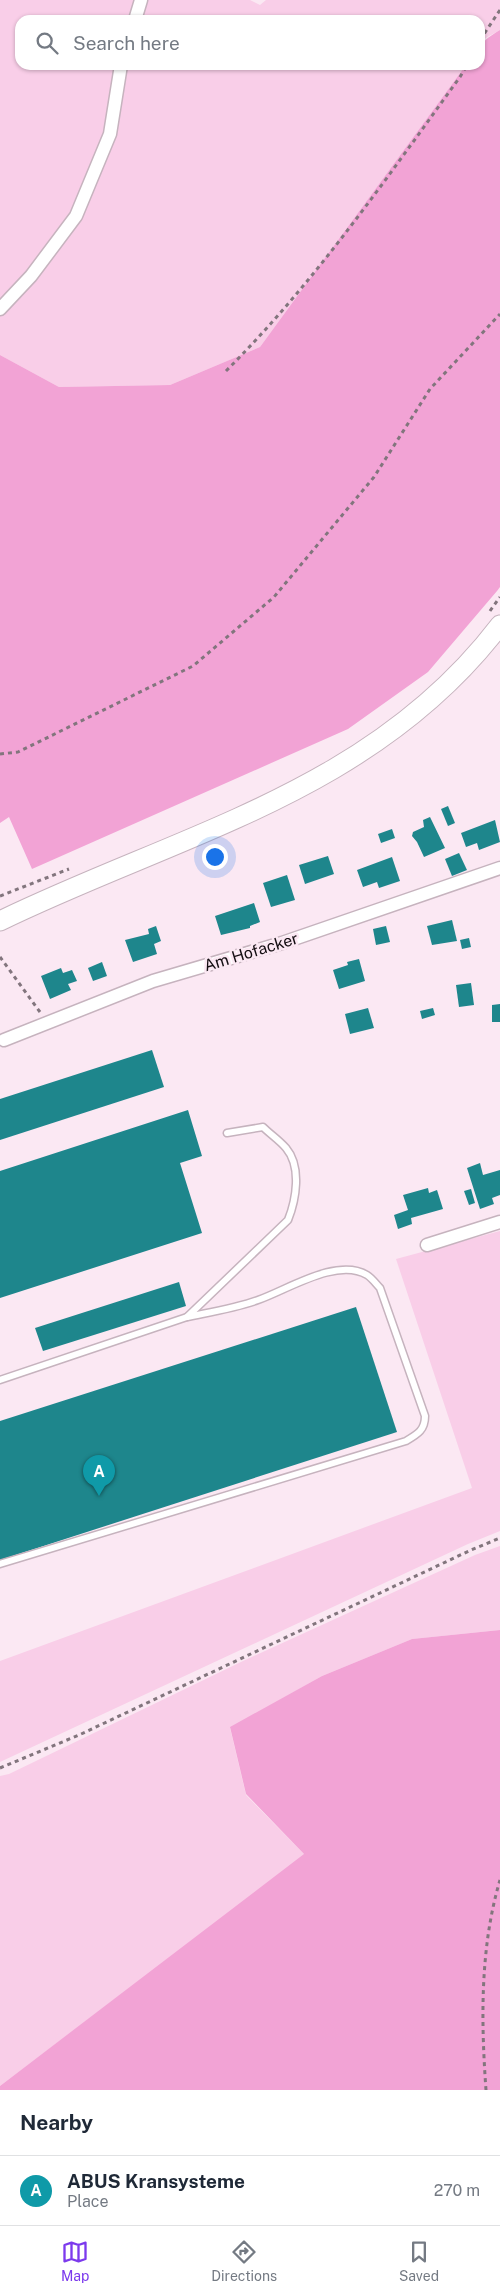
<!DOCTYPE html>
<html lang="en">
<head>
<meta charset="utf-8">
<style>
  body { margin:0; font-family:"Public Sans",sans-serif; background:#f2f2f3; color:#1f2937 }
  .you { position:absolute; left:214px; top:856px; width:18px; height:18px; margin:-12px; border:4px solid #fff; border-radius:50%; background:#1a73e8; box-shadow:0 0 0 8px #1a73e833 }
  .badge { display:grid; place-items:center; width:32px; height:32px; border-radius:50%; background:#7c3aed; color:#fff; font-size:16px; font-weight:700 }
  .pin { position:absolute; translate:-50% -41px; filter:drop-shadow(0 1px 2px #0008) }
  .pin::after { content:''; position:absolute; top:26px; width:18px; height:15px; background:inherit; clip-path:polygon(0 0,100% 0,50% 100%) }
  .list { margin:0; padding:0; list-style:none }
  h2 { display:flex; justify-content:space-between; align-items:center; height:65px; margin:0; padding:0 20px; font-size:21px }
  h2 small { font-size:16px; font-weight:400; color:#747a83 }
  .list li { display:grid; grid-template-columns:32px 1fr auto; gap:15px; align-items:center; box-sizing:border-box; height:70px; padding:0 20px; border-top:1px solid #e0e1e3 }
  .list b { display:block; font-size:19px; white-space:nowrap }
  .list p { margin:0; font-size:16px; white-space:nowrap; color:#747a83 }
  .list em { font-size:16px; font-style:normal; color:#747a83 }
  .icon { flex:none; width:28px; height:28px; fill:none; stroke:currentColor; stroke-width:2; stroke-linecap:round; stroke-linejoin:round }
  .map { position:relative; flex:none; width:500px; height:2090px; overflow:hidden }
  .search { position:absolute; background:#fff; box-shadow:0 1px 4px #0004; left:15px; right:15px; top:15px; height:55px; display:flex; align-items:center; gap:12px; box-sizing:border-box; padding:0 18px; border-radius:15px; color:#747a83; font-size:19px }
  .sheet { height:135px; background:#fff }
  nav { display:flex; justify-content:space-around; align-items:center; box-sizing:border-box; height:70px; border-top:1px solid #e0e1e3; background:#fff; font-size:14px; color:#747a83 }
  nav a { display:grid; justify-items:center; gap:2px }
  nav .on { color:#7c3aed }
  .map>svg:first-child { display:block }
  .green { fill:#f9cee8 }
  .forest { fill:#f2a3d5 }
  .building { fill:#1e868c }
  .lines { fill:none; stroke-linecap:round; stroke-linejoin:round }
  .service-casing { stroke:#c6b3be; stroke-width:9 }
  .minor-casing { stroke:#c6b3be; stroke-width:15 }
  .secondary-casing { stroke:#c6b3be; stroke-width:21 }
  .path { stroke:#82757d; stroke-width:3; stroke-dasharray:4 4; stroke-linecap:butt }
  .service { stroke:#fff; stroke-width:6 }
  .minor { stroke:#fff; stroke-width:12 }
  .secondary { stroke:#fff; stroke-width:19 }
  .labels { text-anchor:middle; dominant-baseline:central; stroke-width:5; stroke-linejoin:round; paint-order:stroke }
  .street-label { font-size:16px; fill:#130d11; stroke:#fbe8f3 }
</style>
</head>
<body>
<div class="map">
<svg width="500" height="2090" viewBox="0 0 500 2090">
  <rect width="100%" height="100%" fill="#fbe8f3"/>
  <!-- green -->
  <g class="green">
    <polygon points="0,0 250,0 260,5 266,0 500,0 500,30 484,39 480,45 480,20 20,20 20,65 466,65 260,347 170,385 59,387 0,355"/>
    <polygon points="500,1231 500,1531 468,1544 0,1762 0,1661 472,1488 396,1259"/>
    <polygon points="500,1546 500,1630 412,1639 322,1676 230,1728 246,1795 305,1855 0,2086 0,1776 9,1774 243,1661 475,1555"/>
  </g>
  <!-- forest -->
  <g class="forest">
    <path d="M500,30V587L497,591L428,672L348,729L32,869L9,817L0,823V355L59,387L170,385L260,347L466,65H480C480,42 481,42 500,30Z"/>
    <polygon points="500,1630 500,2090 0,2090 0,2086 304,1854 246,1794 230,1727 322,1676 412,1639"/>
  </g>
  <!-- building -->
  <g class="building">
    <polygon points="448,806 455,823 448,826 441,809"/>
    <polygon points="430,817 445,848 424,857 417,842 412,836 413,832 424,827 423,820"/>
    <polygon points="495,820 500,842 479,850 477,843 466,847 461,833"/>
    <polygon points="392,829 395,838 381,843 378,834"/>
    <polygon points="459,853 467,870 452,876 445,859"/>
    <polygon points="328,856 334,874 305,884 299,865"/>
    <polygon points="392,857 400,881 379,888 377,882 363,887 357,870"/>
    <polygon points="287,875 295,900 271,907 263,883"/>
    <polygon points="254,903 260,922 250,926 250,928 221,935 215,916"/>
    <polygon points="452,920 457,941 432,945 427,926"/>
    <polygon points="156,926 161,941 154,944 157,954 133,962 125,940 149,934 148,929"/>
    <polygon points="386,926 390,942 376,945 373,929"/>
    <polygon points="469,938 471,947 462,949 460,940"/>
    <polygon points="359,959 365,981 339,989 333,970 348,965 347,962"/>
    <polygon points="102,962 107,976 93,981 88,968"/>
    <polygon points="61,968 63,973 72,970 77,981 68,984 71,990 50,999 41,976"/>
    <polygon points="471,983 474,1005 459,1007 456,985"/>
    <polygon points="500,1004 500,1022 492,1022 492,1005"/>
    <polygon points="368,1008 374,1028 350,1034 345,1014"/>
    <polygon points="433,1008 435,1015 422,1019 420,1011"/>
    <polygon points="152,1050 164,1087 0,1140 0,1099"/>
    <polygon points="188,1110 202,1156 180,1163 202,1233 0,1298 0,1171"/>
    <polygon points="480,1163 483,1175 500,1170 500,1195 492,1198 494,1204 480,1209 467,1168"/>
    <polygon points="428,1188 429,1193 437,1190 443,1209 411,1218 412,1224 398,1229 394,1215 408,1210 403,1195"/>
    <polygon points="471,1189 475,1203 469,1205 464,1191"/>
    <polygon points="179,1282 186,1306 43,1351 35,1328"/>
    <polygon points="356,1307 397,1432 0,1560 0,1421"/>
  </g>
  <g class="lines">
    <!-- service casing -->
    <g class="service-casing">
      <g id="service">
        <path d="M0,1380L187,1317L288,1220C296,1200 302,1167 286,1148C279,1140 270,1134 263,1127L227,1133"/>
        <path d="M0,1564L406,1441C418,1434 425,1430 425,1416L380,1288C376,1284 372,1278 367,1275C337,1257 287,1290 258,1300C236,1308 211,1312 187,1317"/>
      </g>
    </g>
    <!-- minor casing -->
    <g class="minor-casing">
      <g id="minor">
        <polyline points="135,20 141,0"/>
        <polyline points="0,309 31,276 76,216 110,134 121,65"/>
        <polyline points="4,1040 153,981 282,943 500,868"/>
        <polyline points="427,1245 500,1222"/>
      </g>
    </g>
    <!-- secondary casing -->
    <g class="secondary-casing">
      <path id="secondary" d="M0,921C179,834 373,792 500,625"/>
    </g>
    <!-- path -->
    <g class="path">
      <polyline points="480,40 500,10"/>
      <path d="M226,371C315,282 386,179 460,77L467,65"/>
      <polyline points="490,611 500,597"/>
      <polyline points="0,754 18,752 193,666 274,597 374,477 430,389 500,314"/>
      <polyline points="0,896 69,869"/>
      <polyline points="0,957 40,1012"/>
      <polyline points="0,1768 79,1735 471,1550 500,1538"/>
      <path d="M486,2090C481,2021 480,1947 500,1880"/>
    </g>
    <!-- service -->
    <use href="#service" class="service"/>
    <!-- minor -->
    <use href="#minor" class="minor"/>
    <!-- secondary -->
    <use href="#secondary" class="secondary"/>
  </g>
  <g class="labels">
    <!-- street labels -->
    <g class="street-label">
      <text transform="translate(251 952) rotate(-17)">Am Hofacker</text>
    </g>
  </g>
</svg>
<div class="you"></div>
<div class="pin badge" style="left:99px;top:1496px;background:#0f9aa8">A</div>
<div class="search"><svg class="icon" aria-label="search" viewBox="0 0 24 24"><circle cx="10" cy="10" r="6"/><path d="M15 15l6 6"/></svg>Search here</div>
</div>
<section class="sheet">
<h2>Nearby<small></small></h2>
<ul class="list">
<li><span class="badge" style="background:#0f9aa8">A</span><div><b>ABUS Kransysteme</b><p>Place</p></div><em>270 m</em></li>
</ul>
</section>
<nav>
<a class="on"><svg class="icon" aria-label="map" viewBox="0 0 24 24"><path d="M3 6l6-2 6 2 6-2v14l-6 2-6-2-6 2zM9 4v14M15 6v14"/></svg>Map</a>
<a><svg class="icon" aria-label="directions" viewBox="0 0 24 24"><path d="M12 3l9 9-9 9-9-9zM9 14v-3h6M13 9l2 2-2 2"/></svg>Directions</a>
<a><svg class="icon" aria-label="saved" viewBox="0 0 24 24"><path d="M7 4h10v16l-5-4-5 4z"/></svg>Saved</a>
</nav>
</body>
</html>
